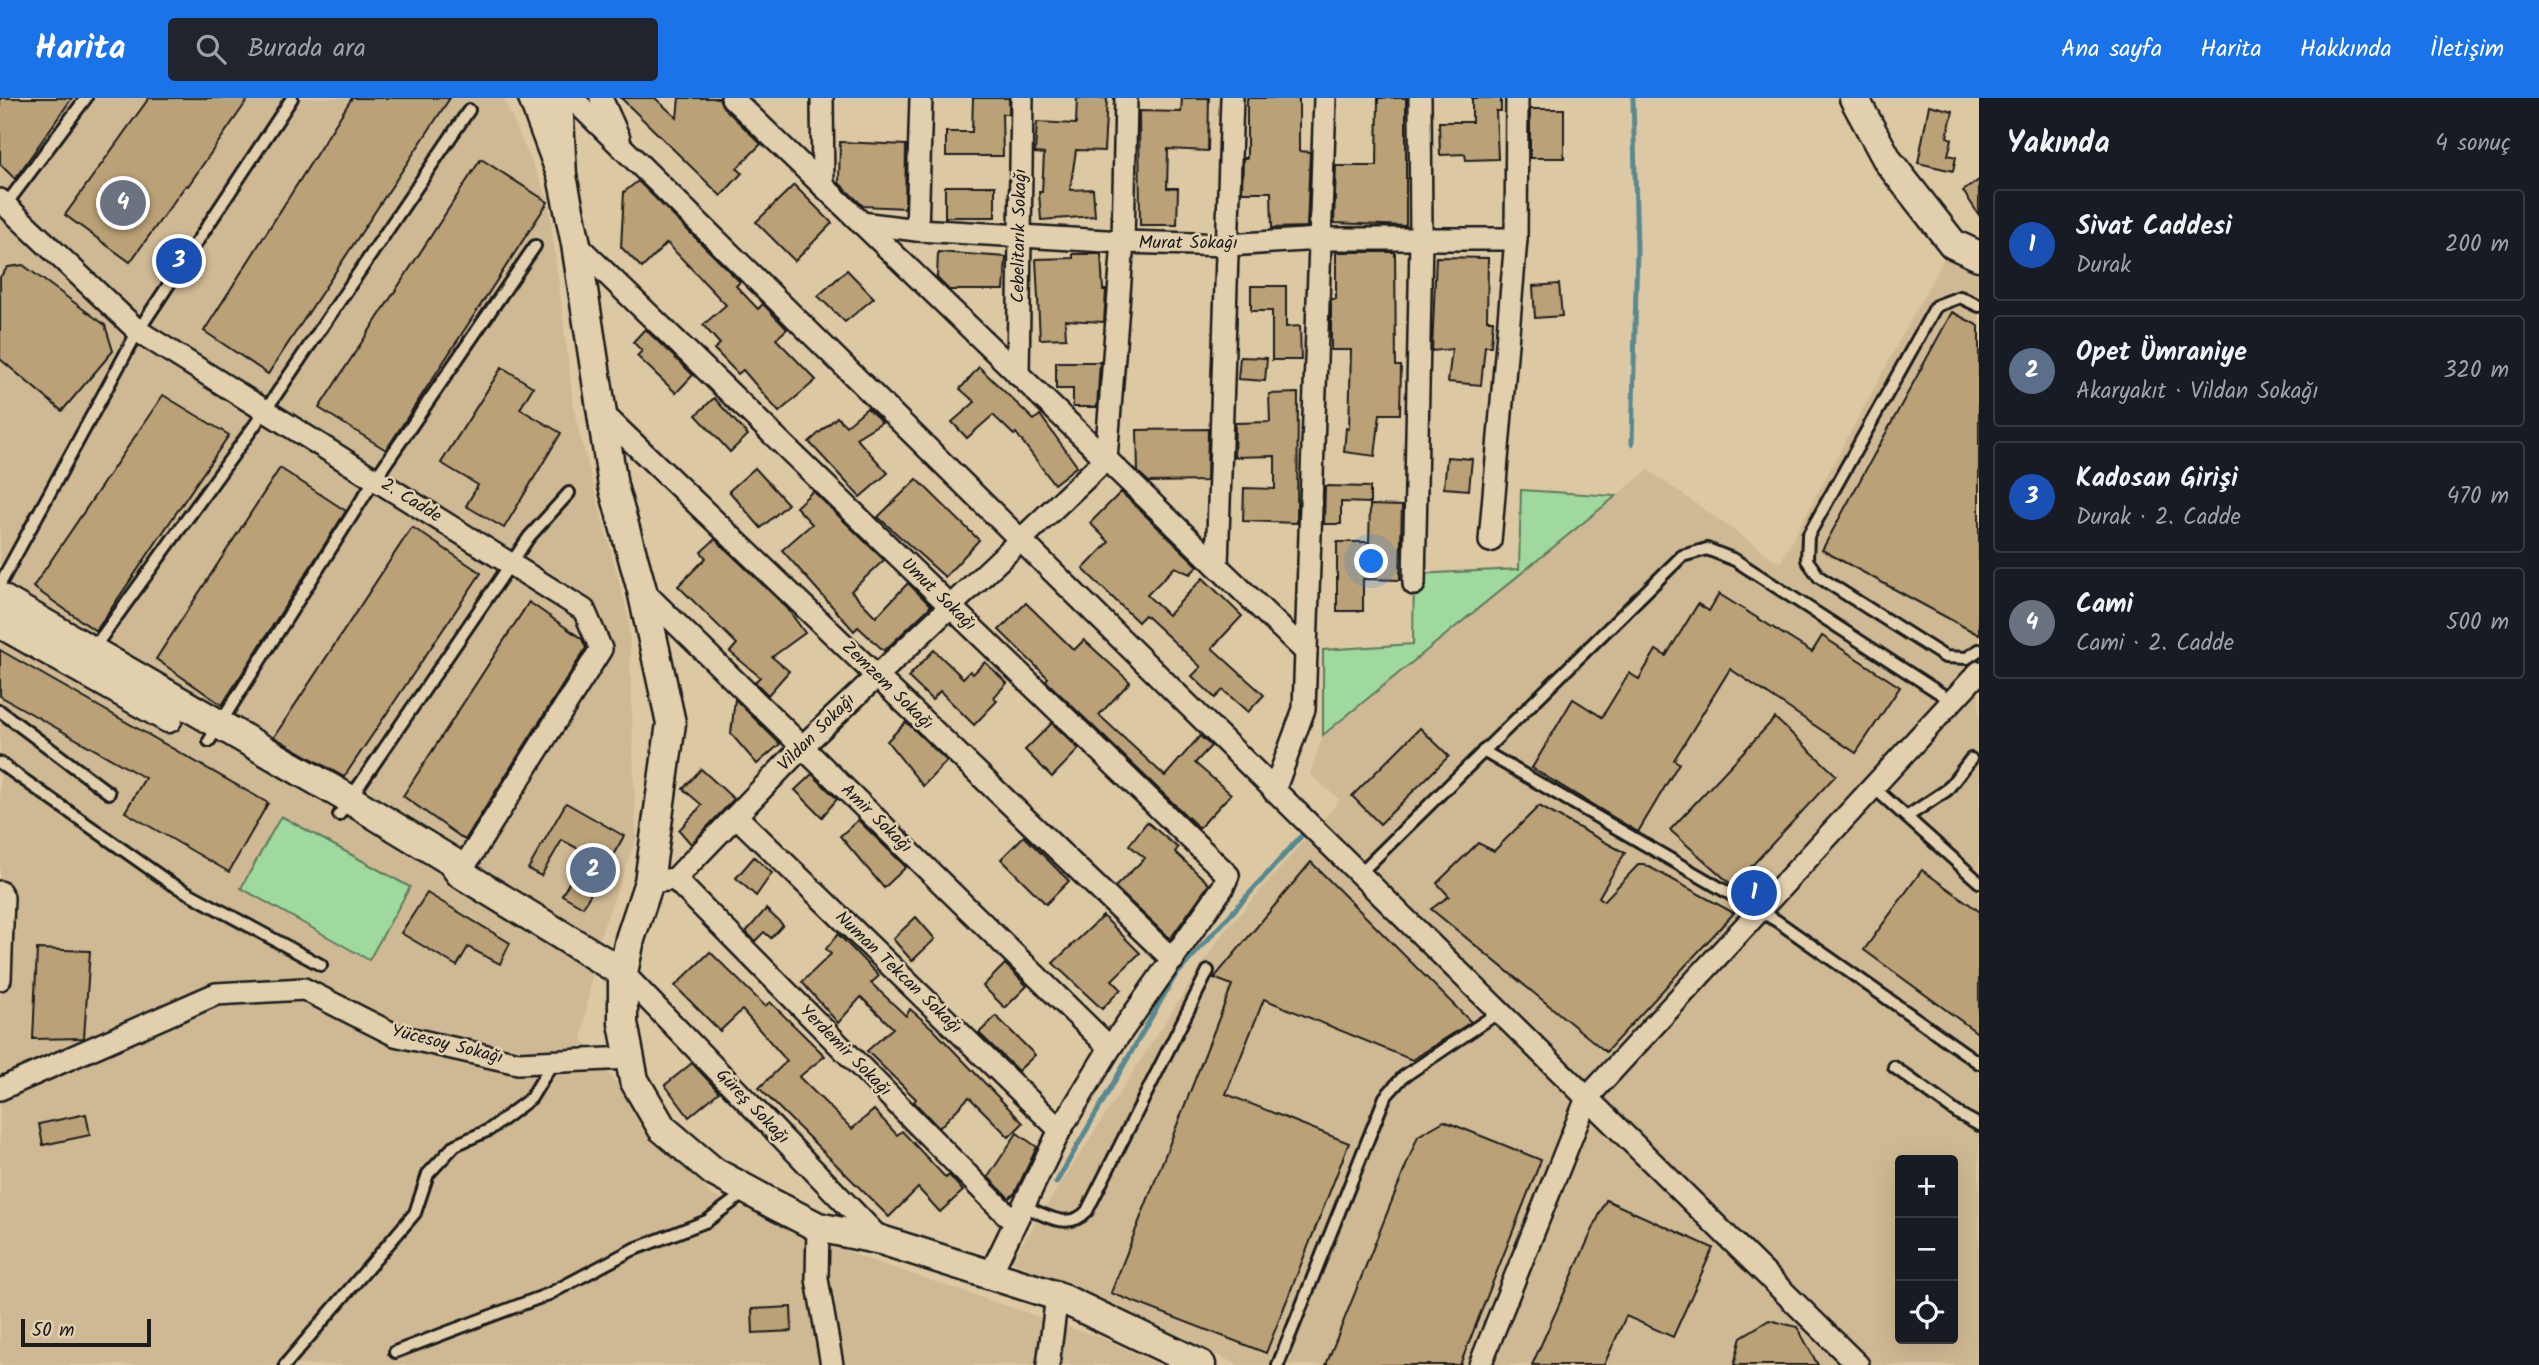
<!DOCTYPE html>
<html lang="tr">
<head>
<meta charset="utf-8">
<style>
  body { margin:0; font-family:Kalam,sans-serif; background:#20242c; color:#f1f3f6 }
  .controls { position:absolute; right:21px; bottom:21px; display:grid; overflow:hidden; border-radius:7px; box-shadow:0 7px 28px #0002 }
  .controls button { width:63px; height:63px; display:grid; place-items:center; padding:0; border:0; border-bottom:2px solid #363941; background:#171b24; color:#f1f3f6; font:35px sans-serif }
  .scale { position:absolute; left:21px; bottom:18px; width:130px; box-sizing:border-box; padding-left:7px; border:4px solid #1c1c1c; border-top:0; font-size:19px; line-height:24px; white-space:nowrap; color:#1c1c1c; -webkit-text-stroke:5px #e2cfad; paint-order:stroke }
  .you { position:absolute; left:1372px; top:464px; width:24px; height:24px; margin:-18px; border:5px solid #fff; border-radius:50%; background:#1a73e8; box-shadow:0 0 0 10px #1a73e833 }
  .badge { display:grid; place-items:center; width:46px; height:46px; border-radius:50%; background:#1a73e8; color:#fff; font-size:23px; font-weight:700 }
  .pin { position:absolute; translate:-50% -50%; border:4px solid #fff; box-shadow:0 2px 7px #0006 }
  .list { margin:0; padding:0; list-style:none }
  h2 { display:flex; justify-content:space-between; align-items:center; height:91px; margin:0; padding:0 28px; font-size:30px }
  h2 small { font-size:23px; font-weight:400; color:#9ea1a6 }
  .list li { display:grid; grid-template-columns:46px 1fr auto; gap:21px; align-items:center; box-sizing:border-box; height:112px; margin:0 14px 14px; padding:0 14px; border:2px solid #363941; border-radius:7px }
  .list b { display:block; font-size:26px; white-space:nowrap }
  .list p { margin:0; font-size:23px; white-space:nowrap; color:#9ea1a6 }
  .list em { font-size:23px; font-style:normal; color:#9ea1a6 }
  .icon { flex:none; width:38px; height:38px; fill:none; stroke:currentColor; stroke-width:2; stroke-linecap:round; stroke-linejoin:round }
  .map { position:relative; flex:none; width:1979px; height:1267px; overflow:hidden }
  header { display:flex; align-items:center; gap:42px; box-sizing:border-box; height:98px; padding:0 35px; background:#1a73e8; color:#fff }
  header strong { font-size:33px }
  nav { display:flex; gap:38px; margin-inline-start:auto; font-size:24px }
  .search { width:490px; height:63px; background:#20242c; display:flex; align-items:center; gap:18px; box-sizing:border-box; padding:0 24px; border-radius:7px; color:#9ea1a6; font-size:26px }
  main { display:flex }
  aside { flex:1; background:#171b24 }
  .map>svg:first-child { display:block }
  .built { fill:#cfb994; fill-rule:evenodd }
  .green { fill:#9fd99e; stroke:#5e7a5d; stroke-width:2 }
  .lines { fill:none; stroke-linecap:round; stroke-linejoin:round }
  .stream { stroke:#598990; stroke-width:5 }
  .building { fill:#bba177; stroke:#1c1c1c; stroke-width:2 }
  .lane-casing { stroke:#1c1c1c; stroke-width:16 }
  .street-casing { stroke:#1c1c1c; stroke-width:26 }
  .secondary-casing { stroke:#1c1c1c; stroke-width:33 }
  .lane { stroke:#e2cfad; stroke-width:10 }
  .street { stroke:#e2cfad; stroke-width:21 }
  .secondary { stroke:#e2cfad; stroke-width:28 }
  .labels { text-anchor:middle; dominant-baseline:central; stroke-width:5; stroke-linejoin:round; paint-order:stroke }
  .street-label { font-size:18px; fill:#1c1c1c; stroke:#e2cfad }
</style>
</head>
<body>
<header>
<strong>Harita</strong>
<div class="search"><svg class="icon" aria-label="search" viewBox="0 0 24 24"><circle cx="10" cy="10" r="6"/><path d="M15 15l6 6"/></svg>Burada ara</div>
<nav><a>Ana sayfa</a><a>Harita</a><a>Hakkında</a><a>İletişim</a></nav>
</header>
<main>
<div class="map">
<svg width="1979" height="1267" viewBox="0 0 1979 1267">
  <rect width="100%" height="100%" fill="#ddc8a4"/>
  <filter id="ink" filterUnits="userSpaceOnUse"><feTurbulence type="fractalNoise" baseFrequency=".0143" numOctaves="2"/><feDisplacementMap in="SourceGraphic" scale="14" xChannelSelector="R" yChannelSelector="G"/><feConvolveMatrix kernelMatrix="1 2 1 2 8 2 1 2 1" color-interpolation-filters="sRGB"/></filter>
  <g filter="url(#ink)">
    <!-- built -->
    <g class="built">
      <polygon points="0,0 503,0 548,100 575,318 629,521 636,741 597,846 582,941 641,1018 711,1097 864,1160 1105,1241 1160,1267 0,1267"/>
      <path d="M1945,158L1979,176V1267H1238L1011,1163L1222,836L1340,702L1310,676L1323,637L1648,372L1780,465ZM1900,1062H1953V1241H1900Z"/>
    </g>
    <!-- green -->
    <g class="green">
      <polygon points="1521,392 1616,398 1323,637 1323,552 1413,546 1414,476 1519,471"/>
      <polygon points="281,718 410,789 369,862 241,790"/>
    </g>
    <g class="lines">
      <!-- stream -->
      <g class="stream">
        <polyline points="1632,346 1637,151 1633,0"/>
        <polyline points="1056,1085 1175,878 1302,737"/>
      </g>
    </g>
    <!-- building -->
    <g class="building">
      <polygon points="0,0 72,0 15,81 0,66"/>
      <polygon points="149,0 249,0 188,88 186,87 130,164 65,117"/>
      <polygon points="352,0 450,0 268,276 204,233"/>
      <polygon points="621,0 655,0 677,20 679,0 719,0 723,9 761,46 737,70 742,75 721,98"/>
      <polygon points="973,0 1009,0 1009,16 1002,16 1003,58 946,58 946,34 972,34"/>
      <polygon points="1077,0 1107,0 1104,53 1076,52 1070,92 1093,91 1095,118 1041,122 1039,94 1042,94 1044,56 1035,55 1037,24 1076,26"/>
      <polygon points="1182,0 1209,0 1208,53 1168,51 1167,90 1178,90 1177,127 1140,127 1139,13 1181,14"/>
      <polygon points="1247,0 1299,0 1299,53 1310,54 1307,129 1272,130 1271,94 1242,94 1243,60 1247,60"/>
      <polygon points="1378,0 1406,0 1406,128 1334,125 1336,68 1377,68"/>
      <polygon points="1472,0 1501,0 1501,13 1496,13 1498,61 1466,62 1465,56 1440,57 1439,24 1472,24"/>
      <polygon points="1929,7 1953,13 1947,39 1952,41 1948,57 1956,59 1953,73 1918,65"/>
      <rect x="1530" y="11" width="34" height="49"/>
      <polygon points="840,44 906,47 905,110 863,108 839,85"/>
      <polygon points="481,61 548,104 386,352 319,310"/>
      <polygon points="1979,82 1979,117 1963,93"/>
      <polygon points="638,83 740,184 736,188 758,211 763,206 787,231 776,241 816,282 779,314 743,272 738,276 714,251 720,246 703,227 726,207 667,145 642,170 621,149 624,94"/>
      <polygon points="794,87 832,125 795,163 756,124"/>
      <rect x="945" y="88" width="50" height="31"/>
      <polygon points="938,154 1006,159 1004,192 949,192 937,180"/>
      <polygon points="1336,154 1395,154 1396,268 1401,268 1400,316 1380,316 1375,358 1344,354 1346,330 1349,331 1351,252 1331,252 1331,201 1336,201"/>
      <polygon points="1073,156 1101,156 1103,192 1106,192 1104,224 1065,222 1066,240 1040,241 1036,161 1073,160"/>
      <polygon points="1436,159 1488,160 1487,222 1493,222 1491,248 1485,248 1481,287 1448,284 1452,251 1432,253"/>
      <polygon points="23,167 105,227 113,253 62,313 0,261 0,179 8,169"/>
      <polygon points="847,172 874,200 845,224 818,198"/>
      <polygon points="1559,186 1562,218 1535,220 1533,188"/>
      <polygon points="1251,188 1286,188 1286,229 1300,228 1301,262 1272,262 1272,213 1251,213"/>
      <polygon points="1952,214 1979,228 1979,537 1822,452"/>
      <polygon points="645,231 693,277 676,295 637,258 642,253 633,244"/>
      <polygon points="1240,259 1267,260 1265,283 1238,281"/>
      <polygon points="1056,264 1100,264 1097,309 1073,309 1073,291 1056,291"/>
      <polygon points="502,269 533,289 520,311 561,335 504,430 466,408 478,387 441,365"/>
      <polygon points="979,269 1034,322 1040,317 1077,368 1054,386 1016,335 1014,337 993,317 967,340 952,324 975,304 960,291"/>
      <polygon points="1298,295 1297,425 1243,423 1244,390 1275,391 1275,358 1234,359 1235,325 1270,324 1269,296"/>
      <polygon points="163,297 229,337 96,533 33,489"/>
      <polygon points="714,300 748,337 730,354 696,317"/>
      <polygon points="867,310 882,324 856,340 888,375 860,399 809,344 837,319 846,328"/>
      <polygon points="1208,331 1207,383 1149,384 1138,374 1137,332"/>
      <polygon points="1447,359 1472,361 1469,392 1444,390"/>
      <polygon points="280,370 346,413 222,607 156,561"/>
      <polygon points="755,370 788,406 761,430 729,393"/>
      <polygon points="917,381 979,442 945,479 878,419"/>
      <polygon points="1325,388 1370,389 1370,405 1341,404 1341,426 1324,426"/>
      <polygon points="813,393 884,462 851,493 876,519 908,485 931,508 884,553 858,529 854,533 782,452 812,426 796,409"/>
      <polygon points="1121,394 1198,468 1190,476 1175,469 1147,497 1168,517 1203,480 1242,518 1212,550 1264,597 1248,614 1223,592 1215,600 1192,578 1201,569 1145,517 1138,524 1083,471 1109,444 1090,425"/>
      <polygon points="1370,407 1402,408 1400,482 1363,481 1363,513 1337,513 1337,444 1369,444"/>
      <polygon points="412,429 481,475 344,679 274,639"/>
      <polygon points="715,441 787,510 805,535 772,559 789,573 768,597 755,584 760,579 730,554 737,546 678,488 706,460 701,454"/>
      <polygon points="1719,496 1812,554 1822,538 1900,589 1856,655 1730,571 1674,662 1679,665 1638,734 1532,670 1573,601 1602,619 1629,575 1639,581 1656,552 1666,558 1698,506 1709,513"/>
      <polygon points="529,504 582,541 586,550 465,742 403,698"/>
      <polygon points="1026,505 1074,552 1084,542 1130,584 1099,617 1165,678 1200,638 1211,648 1195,665 1231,696 1199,730 1046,583 1048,580 999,532"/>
      <polygon points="0,552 268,705 229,774 125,714 145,680 0,598"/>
      <polygon points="934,552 963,580 970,573 973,576 985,564 1007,585 994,599 997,603 974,627 940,593 932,602 908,579"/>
      <polygon points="735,601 780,646 757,666 731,636"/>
      <polygon points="1775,620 1836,677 1733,788 1670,732"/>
      <polygon points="906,624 947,663 923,688 887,643"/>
      <polygon points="1052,625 1079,651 1052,679 1025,652"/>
      <polygon points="1420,630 1449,658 1380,726 1352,698"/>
      <polygon points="701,671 734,701 691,746 679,732 702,707 683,691"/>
      <polygon points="812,676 837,701 822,719 795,692"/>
      <polygon points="566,705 624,738 583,809 562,797 586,755 562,742 541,778 528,771"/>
      <polygon points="1539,708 1625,755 1599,799 1604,803 1639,766 1644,766 1734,815 1606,954 1431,811 1449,798 1437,785 1478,745 1494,753"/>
      <polygon points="858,722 906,769 884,790 840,738"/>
      <polygon points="1147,724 1178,750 1175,754 1209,786 1170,841 1115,789 1145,760 1129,747"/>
      <polygon points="1024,738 1069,783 1046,806 1001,761"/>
      <polygon points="754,759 772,775 756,798 736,780"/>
      <polygon points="1311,764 1471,924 1412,962 1264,901 1226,996 1349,1045 1266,1255 1111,1195 1232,887 1214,880"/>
      <polygon points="1922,772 1979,813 1979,936 1864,852"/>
      <polygon points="427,795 510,845 500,866 468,849 457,868 401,835"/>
      <polygon points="766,811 783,827 771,840 764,834 755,843 746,834"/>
      <polygon points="1103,818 1140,855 1112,882 1121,891 1102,911 1053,865"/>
      <polygon points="916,819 935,841 912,863 893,841"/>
      <polygon points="838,836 879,878 871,885 906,918 910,911 932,930 1023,1025 1009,1039 969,999 939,1030 914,1004 916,1001 867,953 893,930 861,899 838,925 802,884 831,856 826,851"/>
      <polygon points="37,851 90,853 84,940 33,941"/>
      <polygon points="710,854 765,908 770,904 825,958 799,979 852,1031 874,1012 897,1037 902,1033 946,1080 949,1077 963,1093 940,1114 918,1090 889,1119 759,990 787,963 742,912 720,933 675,888"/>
      <polygon points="1005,866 1027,888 1005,910 983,888"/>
      <polygon points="996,918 1035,957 1018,973 979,935"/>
      <polygon points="692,965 719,994 689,1019 665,987"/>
      <polygon points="86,1016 90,1037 43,1047 39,1026"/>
      <polygon points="1444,1023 1541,1062 1460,1267 1326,1267 1418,1038"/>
      <polygon points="1017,1035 1037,1049 1015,1095 1009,1100 988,1079"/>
      <polygon points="1606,1102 1713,1150 1673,1239 1626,1218 1604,1267 1532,1267"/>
      <polygon points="791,1209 792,1233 753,1235 752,1211"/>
      <polygon points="1769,1222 1797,1229 1818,1267 1734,1267 1741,1239"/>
    </g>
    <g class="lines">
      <!-- lane casing -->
      <g class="lane-casing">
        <g id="lane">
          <polyline points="4,109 86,0"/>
          <polyline points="1979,208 1960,199 1936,208 1808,438 1807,462 1819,479 1945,559 1967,560 1979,552"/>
          <polyline points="0,486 138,233 292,0"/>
          <polyline points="93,551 265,313 469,12"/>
          <polyline points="0,613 109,695"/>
          <polyline points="209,643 375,381 535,148"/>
          <polyline points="1483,653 1777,823 1979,965"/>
          <polyline points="0,665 170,785 321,867"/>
          <polyline points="1873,689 1979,784"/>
          <polyline points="339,717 529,439 569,395"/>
          <polyline points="1908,718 1947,692 1971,661"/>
          <polyline points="1359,776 1682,458 1707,451 1735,462 1952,603"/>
          <polyline points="1894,969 1959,1016 1979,1027"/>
          <path d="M1022,1107C1043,1116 1068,1134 1087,1113L1208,873"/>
          <polyline points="395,1254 549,1196 632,1152 707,1123 747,1093"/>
          <polyline points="285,1267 415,1115 428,1076 455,1047 489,1032 531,1000 553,964"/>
          <polyline points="1278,1267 1385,999 1403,979 1499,914"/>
        </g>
      </g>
      <!-- street casing -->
      <g class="street-casing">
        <g id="street">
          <polyline points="572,0 1858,1267"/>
          <polyline points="601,0 619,40"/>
          <polyline points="732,0 1306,554"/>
          <polyline points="822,0 823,88"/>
          <polyline points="0,102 138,233 584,512 601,551 460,775"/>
          <polyline points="861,125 917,132 1123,144 1229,147 1319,141 1516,141"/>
          <polyline points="917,132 921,0"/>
          <polyline points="576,146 1228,777 1223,789 1110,950 1060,1032 990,1177"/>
          <polyline points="1018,277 1022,0"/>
          <polyline points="601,314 1173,862"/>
          <polyline points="1490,443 1516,141 1517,0"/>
          <polyline points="1217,468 1232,0"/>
          <polyline points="1414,486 1421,142 1420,0"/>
          <polyline points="642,492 1110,950"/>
          <polyline points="1274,693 1304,611 1325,0"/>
          <polyline points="736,718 1060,1032"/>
          <polyline points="675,781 1014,1124"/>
          <polyline points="649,784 675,781 802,649 1106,361 1123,144 1126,0"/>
          <polyline points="0,794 3,799 0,881"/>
          <polyline points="623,875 881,1142"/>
          <polyline points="0,991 216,896 304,891 395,937 518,965 630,960"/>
          <polyline points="818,1129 817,1181 832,1267"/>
          <polyline points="1048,1267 1057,1198"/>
          <polyline points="1480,1267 1587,1000 1979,574"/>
        </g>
      </g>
      <!-- secondary casing -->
      <g class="secondary-casing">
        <g id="secondary">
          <polyline points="533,0 562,78 558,0"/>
          <polyline points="1854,0 1888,63 1953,146 1979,158"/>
          <polyline points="562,78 576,146 613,388 642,492 671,625 649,784 630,841 623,875 623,925 634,982 662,1030 714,1074 773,1106 818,1129 881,1142 1057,1198 1201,1267"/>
          <polyline points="0,500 349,701 451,763 460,775 623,875"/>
          <polyline points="0,525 168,620"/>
        </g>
      </g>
      <!-- lane -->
      <use href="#lane" class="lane"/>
      <!-- street -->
      <use href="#street" class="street"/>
      <!-- secondary -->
      <use href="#secondary" class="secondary"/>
    </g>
  </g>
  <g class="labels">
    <!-- street labels -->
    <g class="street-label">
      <text transform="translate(1020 138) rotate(-89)">Cebelitarık Sokağı</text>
      <text x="1188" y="145">Murat Sokağı</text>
      <text transform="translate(411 403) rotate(32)">2. Cadde</text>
      <text transform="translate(938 497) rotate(44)">Umut Sokağı</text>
      <text transform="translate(887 588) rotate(44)">Zemzem Sokağı</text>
      <text transform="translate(817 635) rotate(-45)">Vildan Sokağı</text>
      <text transform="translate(876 721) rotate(44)">Amir Sokağı</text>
      <text transform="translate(898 875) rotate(44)">Numan Tekcan Sokağı</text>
      <text transform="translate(447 947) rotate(14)">Yücesoy Sokağı</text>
      <text transform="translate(845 953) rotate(45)">Yerdemir Sokağı</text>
      <text transform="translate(752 1009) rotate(46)">Güreş Sokağı</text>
    </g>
  </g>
</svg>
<div class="controls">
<button>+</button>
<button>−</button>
<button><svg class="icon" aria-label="locate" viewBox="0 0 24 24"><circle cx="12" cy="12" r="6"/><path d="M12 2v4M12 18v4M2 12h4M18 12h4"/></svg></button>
</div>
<div class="scale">50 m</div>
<div class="you"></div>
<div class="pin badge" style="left:1754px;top:795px;background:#1a4fb4">1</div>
<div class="pin badge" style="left:593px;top:772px;background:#5c6f8a">2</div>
<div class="pin badge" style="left:179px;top:163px;background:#1a4fb4">3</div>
<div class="pin badge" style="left:123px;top:105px;background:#6b7280">4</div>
</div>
<aside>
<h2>Yakında<small>4 sonuç</small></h2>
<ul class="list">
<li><span class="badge" style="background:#1a4fb4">1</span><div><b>Sivat Caddesi</b><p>Durak</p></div><em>200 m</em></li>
<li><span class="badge" style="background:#5c6f8a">2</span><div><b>Opet Ümraniye</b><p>Akaryakıt · Vildan Sokağı</p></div><em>320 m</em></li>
<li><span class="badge" style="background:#1a4fb4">3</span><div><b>Kadosan Girişi</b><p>Durak · 2. Cadde</p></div><em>470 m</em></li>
<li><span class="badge" style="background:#6b7280">4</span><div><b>Cami</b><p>Cami · 2. Cadde</p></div><em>500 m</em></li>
</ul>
</aside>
</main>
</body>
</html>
